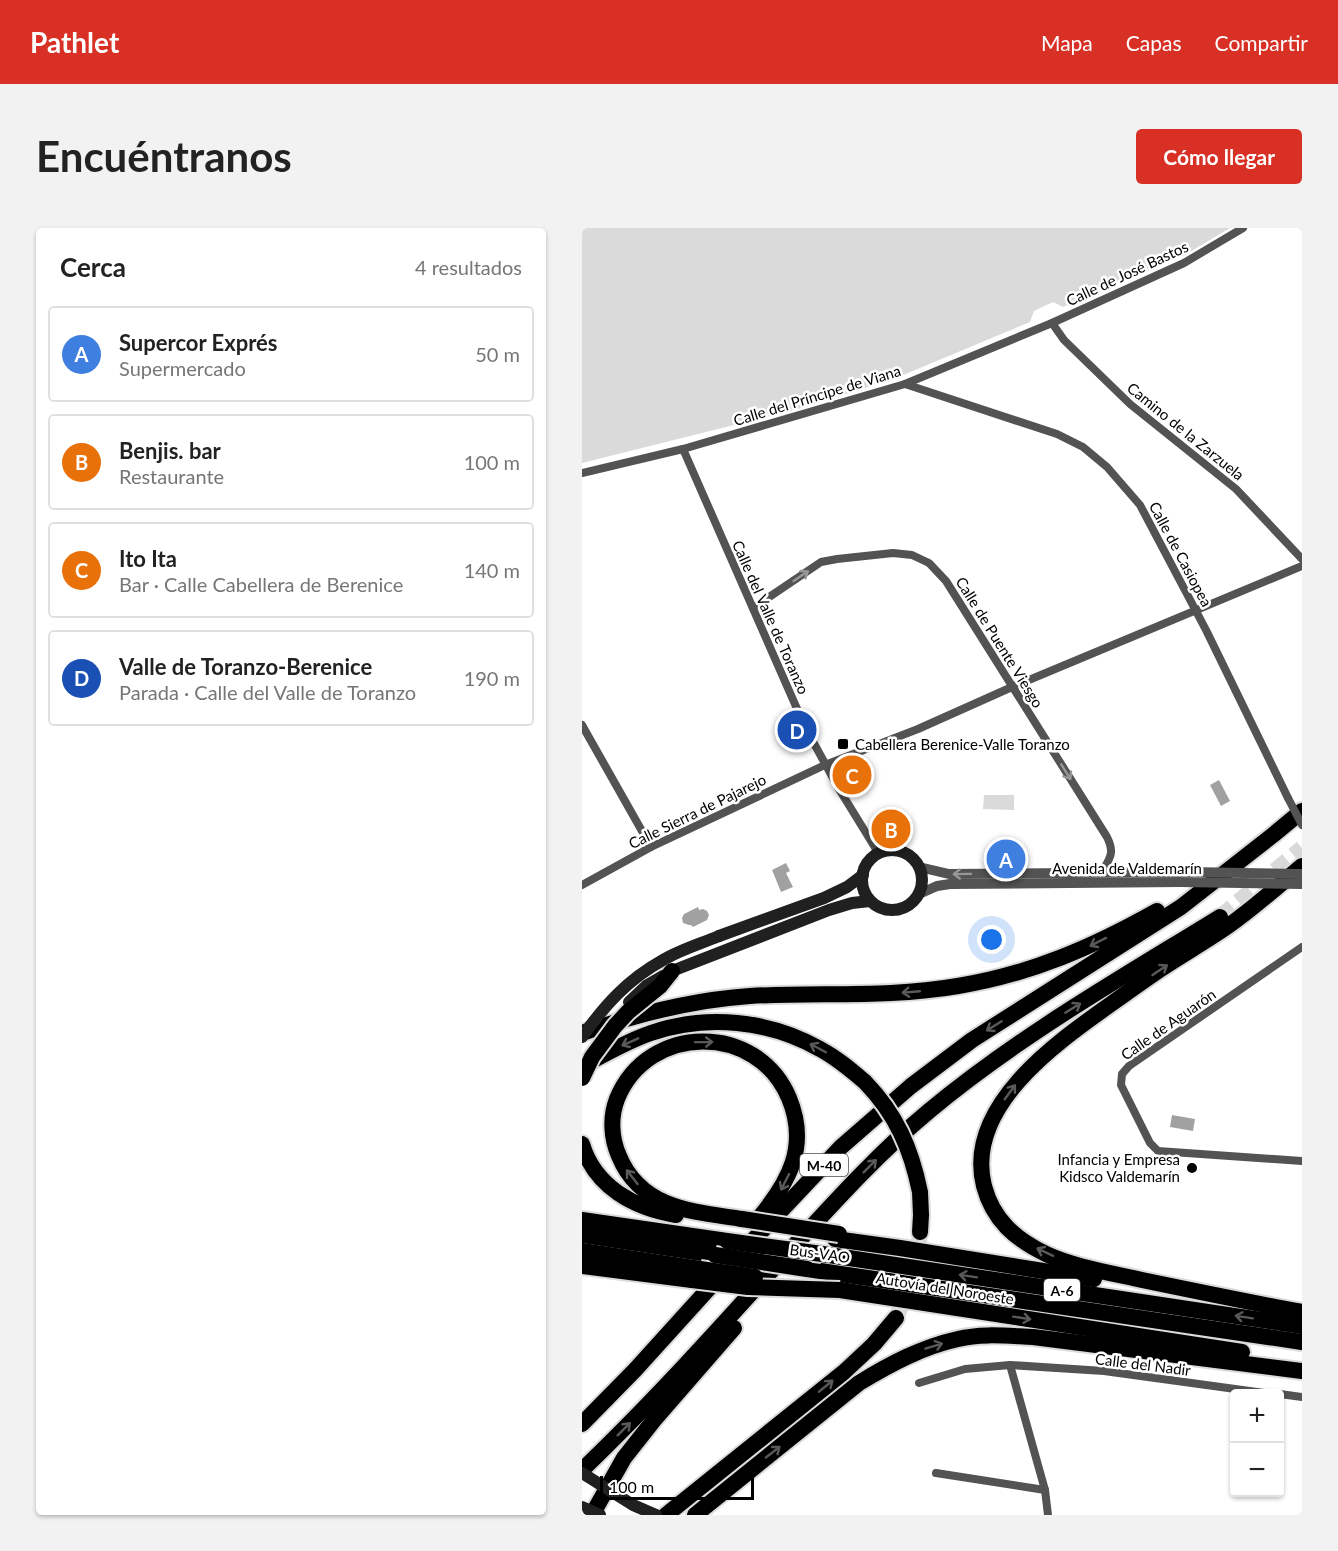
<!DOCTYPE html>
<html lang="es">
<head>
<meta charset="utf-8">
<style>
  body { margin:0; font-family:Lato,sans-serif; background:#f2f2f2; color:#222 }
  .controls { position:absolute; right:18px; bottom:18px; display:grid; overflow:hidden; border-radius:6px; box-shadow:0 2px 4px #0004 }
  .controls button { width:54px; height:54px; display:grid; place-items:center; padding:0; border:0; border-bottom:2px solid #e0e0e0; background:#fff; color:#222; font:30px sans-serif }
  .scale { position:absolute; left:18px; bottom:15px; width:154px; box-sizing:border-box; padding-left:6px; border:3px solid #000; border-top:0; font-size:16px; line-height:21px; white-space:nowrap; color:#000; -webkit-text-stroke:4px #fff; paint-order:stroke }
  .you { position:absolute; left:410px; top:712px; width:21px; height:21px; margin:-15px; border:4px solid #fff; border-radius:50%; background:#1a73e8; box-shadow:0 0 0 9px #1a73e833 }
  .badge { display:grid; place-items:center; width:39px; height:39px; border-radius:50%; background:#d93025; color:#fff; font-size:20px; font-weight:700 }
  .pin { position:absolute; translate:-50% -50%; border:3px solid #fff; box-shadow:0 2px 6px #0006 }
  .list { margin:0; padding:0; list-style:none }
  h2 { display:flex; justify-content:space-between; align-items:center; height:78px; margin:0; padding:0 24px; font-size:26px }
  h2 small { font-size:20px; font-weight:400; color:#767676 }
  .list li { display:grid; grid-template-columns:39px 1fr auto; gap:18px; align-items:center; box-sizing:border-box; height:96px; margin:0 12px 12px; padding:0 12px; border:2px solid #e0e0e0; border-radius:6px }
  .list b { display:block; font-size:22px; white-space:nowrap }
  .list p { margin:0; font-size:20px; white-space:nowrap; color:#767676 }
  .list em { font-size:20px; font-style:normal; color:#767676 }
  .map { position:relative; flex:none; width:720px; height:1287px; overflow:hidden; border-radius:6px }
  header { display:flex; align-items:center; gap:36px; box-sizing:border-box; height:84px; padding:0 30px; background:#d93025; color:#fff }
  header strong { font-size:28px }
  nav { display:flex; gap:33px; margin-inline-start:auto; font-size:21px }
  .intro { display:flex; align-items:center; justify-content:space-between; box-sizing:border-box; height:144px; padding:0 36px }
  h1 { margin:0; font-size:42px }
  .button { padding:15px 27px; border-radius:6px; background:#d93025; color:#fff; font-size:21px; font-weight:700 }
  main { display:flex; gap:36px; padding:0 36px }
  aside { flex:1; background:#fff; border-radius:6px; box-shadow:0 2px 4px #0004 }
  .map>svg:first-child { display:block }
  .green { fill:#dadada }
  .water { fill:#a1a1a1 }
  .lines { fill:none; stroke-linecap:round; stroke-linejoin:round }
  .motorway-tunnel { stroke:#d9d9d9; stroke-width:16; stroke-dasharray:16 8; stroke-linecap:butt }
  .motorway-casing { stroke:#dbdbdb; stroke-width:20 }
  .minor { stroke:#535353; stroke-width:8 }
  .tertiary { stroke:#535353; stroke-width:10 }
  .secondary { stroke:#202020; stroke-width:12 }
  .motorway { stroke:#000; stroke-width:16 }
  .motorway-bridge-casing { stroke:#dbdbdb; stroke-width:20; stroke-linecap:butt }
  .minor-bridge { stroke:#535353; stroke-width:8 }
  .tertiary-bridge { stroke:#535353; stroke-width:10 }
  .secondary-bridge { stroke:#202020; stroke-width:12 }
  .motorway-bridge { stroke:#000; stroke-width:16 }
  .oneway { stroke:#989898 }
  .oneway2 { stroke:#595959 }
  .poi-dot { fill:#000; stroke:#fff; stroke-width:2 }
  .labels { text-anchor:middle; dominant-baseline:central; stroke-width:5; stroke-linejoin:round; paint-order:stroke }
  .shield { fill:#fff; stroke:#4c4c4c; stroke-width:1.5 }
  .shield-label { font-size:14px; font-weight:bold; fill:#000 }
  .street-label { font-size:15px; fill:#000; stroke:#fff }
  .poi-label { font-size:15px; fill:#000; stroke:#fff; text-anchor:start }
</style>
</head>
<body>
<header>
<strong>Pathlet</strong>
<nav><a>Mapa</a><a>Capas</a><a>Compartir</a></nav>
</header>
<div class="intro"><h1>Encuéntranos</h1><a class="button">Cómo llegar</a></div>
<main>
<aside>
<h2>Cerca<small>4 resultados</small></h2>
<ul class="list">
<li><span class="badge" style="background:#3f7fe0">A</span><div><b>Supercor Exprés</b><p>Supermercado</p></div><em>50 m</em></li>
<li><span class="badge" style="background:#e8710a">B</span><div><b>Benjis. bar</b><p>Restaurante</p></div><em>100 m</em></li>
<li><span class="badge" style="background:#e8710a">C</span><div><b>Ito Ita</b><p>Bar · Calle Cabellera de Berenice</p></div><em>140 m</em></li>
<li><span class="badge" style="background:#1a4fb4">D</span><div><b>Valle de Toranzo-Berenice</b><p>Parada · Calle del Valle de Toranzo</p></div><em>190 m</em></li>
</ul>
</aside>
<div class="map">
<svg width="720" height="1287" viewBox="0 0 720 1287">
  <rect width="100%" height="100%" fill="#fff"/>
  <!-- green -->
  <g class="green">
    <polygon points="0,0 648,0 601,28 481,79 471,74 452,83 448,94 314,150 220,180 0,235"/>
    <polygon points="402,567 432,567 432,582 401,581"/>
  </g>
  <!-- water -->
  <g class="water">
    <polygon points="637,552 648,573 639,578 628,557"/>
    <polygon points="204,635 208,643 204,645 211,659 199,664 190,642"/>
    <polygon points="116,679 117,682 121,681 125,683 127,687 125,692 111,699 109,697 107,697 101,695 100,690 102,686"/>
    <polygon points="590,887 613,891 611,903 588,899"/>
  </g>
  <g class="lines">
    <!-- motorway-tunnel -->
    <g class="motorway-tunnel">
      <polyline points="638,689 720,620"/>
      <path d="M314,1090C327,1062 336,1035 338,1004"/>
    </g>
    <!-- motorway casing -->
    <g class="motorway-casing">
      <g id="motorway">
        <path d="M720,638C696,658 672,680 646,698C626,712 605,724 585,737C566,749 548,763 529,776C474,815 382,879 402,958C411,992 433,1011 464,1026C492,1039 529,1045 560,1052C613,1063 666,1074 720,1084"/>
        <path d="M0,805C55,786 109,772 168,768C238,764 306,770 376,758C449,746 511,719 575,683"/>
        <path d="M2,837C24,826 45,813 69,805C124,786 187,792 238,821C255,830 269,842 283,854"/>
        <path d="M0,916C13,959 52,980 94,987"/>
        <polyline points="338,964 339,987 338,1004"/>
        <path d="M160,991C135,987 108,985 84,975C63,966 46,950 37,928C29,910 28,889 35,871C66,795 175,794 207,870C227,918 207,954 177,990"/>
        <polyline points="0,992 145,1013"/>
        <polyline points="0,1007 133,1027"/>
        <polyline points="253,1011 318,1020 512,1051"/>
        <polyline points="0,1023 118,1041"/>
        <polyline points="160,1024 259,919 329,858 390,812 599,679 691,607 720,583"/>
        <polyline points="240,1026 720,1098"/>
        <polyline points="0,1038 110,1052"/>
        <polyline points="225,1041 720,1114"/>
        <polyline points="258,1062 660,1124"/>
        <polyline points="0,1196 53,1142 140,1046"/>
        <path d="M0,1242C70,1175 135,1103 200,1031C247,980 294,927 347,883C437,808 539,750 638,689"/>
        <polyline points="10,1287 42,1230 72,1192 152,1100"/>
        <polyline points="84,1287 262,1144 292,1116 314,1090"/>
        <path d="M113,1287L277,1155C308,1136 340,1119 376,1111C400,1105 426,1108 451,1109L720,1143"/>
      </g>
    </g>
    <!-- minor -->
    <g class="minor">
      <polyline points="470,95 482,112 548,176 654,261 720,331"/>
      <polyline points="323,156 475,206 501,219 525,239 558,277 624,402 706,570"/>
      <polyline points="101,221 223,499 257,561 297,626"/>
      <polyline points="0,245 101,221 323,156 470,95 602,35 661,0"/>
      <path d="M171,380L239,334L255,331L311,325L330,327L347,335L364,353L525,609C533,625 528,630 520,644"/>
      <polyline points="0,497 69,619"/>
      <polyline points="0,657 69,619 243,537 336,501 430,459 720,338"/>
      <polyline points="720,719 547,838 540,846 539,857 568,915 576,923 720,933"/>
      <polyline points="337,1155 383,1141 428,1137 522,1143 690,1166"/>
      <polyline points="698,1166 720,1169"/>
      <polyline points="354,1245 463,1262 428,1137"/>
      <polyline points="463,1262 466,1287"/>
    </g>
    <!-- tertiary -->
    <g class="tertiary">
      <polyline points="337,639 367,646 607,644"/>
      <polyline points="337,666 355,658 368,656 597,654"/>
    </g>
    <!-- secondary -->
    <g class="secondary">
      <circle cx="310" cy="652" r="30"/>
      <polyline points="137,708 242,670 265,659 281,647"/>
      <polyline points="90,743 247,682 270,675 288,673"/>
    </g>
    <!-- motorway -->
    <use href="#motorway" class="motorway"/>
    <!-- motorway-bridge casing -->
    <g class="motorway-bridge-casing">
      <g id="motorway-bridge">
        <polyline points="0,850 10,829 33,798 46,784 78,758 90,743"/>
        <path d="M283,854C314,886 329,920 338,964"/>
        <polyline points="160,991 257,1006"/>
        <polyline points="145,1013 240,1026"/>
        <polyline points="133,1027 225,1041"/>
        <polyline points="118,1041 173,1049"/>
        <polyline points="110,1052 166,1059 258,1062"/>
      </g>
    </g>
    <!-- minor-bridge -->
    <polyline class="minor-bridge" points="706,570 720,597"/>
    <!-- tertiary-bridge -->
    <g class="tertiary-bridge">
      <polyline points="607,644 720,646"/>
      <polyline points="597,654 720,656"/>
    </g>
    <!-- secondary-bridge -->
    <g class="secondary-bridge">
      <polyline points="47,774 64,758 81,748"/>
      <path d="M0,809C23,777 45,752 81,732C98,722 118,716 137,708"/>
      <polyline points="0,1245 51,1277 74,1287"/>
      <polyline points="0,1279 18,1287"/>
    </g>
    <!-- motorway-bridge -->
    <use href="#motorway-bridge" class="motorway-bridge"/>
  </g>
  <!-- one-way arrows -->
  <defs><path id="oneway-shaft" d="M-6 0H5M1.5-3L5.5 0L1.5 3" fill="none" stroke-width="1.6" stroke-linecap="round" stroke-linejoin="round" transform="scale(1.5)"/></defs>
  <g class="oneway">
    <use href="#oneway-shaft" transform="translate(219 348) rotate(-34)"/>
    <use href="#oneway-shaft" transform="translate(484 544) rotate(58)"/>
    <use href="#oneway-shaft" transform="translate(380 646) rotate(179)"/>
  </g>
  <g class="oneway2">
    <use href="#oneway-shaft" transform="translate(516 714) rotate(153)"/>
    <use href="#oneway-shaft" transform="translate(578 742) rotate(-34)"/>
    <use href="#oneway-shaft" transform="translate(329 764) rotate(175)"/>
    <use href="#oneway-shaft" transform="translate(491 780) rotate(-32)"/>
    <use href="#oneway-shaft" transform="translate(412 798) rotate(148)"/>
    <use href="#oneway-shaft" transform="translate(48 814) rotate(156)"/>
    <use href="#oneway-shaft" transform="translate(122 814) rotate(-1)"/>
    <use href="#oneway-shaft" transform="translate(236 820) rotate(-152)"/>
    <use href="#oneway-shaft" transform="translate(428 864) rotate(-54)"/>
    <use href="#oneway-shaft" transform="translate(288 938) rotate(-45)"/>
    <use href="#oneway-shaft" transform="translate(50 949) rotate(-128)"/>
    <use href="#oneway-shaft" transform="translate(203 954) rotate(117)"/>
    <use href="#oneway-shaft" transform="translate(463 1024) rotate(-155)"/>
    <use href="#oneway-shaft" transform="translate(386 1048) rotate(-171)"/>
    <use href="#oneway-shaft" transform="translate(662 1089) rotate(-171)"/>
    <use href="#oneway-shaft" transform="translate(440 1090) rotate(9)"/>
    <use href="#oneway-shaft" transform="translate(352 1118) rotate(-17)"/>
    <use href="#oneway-shaft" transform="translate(244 1158) rotate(-39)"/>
    <use href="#oneway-shaft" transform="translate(42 1201) rotate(-45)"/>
    <use href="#oneway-shaft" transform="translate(191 1224) rotate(-38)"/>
  </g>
  <!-- markers -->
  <g class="poi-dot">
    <rect x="255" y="510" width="12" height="12" rx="3"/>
    <circle cx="610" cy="940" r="6"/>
  </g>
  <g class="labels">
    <!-- shield labels -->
    <g class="shield">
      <rect x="218" y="926" width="48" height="22" rx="4.5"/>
      <rect x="462" y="1051" width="36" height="22" rx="4.5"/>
    </g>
    <g class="shield-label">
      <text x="242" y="937">M-40</text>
      <text x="480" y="1062">A-6</text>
    </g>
    <!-- street labels -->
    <g class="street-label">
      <text transform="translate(545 45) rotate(-25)">Calle de José Bastos</text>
      <text transform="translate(235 167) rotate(-17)">Calle del Príncipe de Viana</text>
      <text transform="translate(604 203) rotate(39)">Camino de la Zarzuela</text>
      <text transform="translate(599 326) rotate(62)">Calle de Casiopea</text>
      <text transform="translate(189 389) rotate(66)">Calle del Valle de Toranzo</text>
      <text transform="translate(418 414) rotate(58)">Calle de Puente Viesgo</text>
      <text transform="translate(115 583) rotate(-26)">Calle Sierra de Pajarejo</text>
      <text x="545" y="640">Avenida de Valdemarín</text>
      <text transform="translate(586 796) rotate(-35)">Calle de Aguarón</text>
      <text transform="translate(238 1025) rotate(8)">Bus-VAO</text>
      <text transform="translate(363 1060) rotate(9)">Autovía del Noroeste</text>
      <text transform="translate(561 1136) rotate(7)">Calle del Nadir</text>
    </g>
    <!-- poi labels -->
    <g class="poi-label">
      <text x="273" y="516">Cabellera Berenice-Valle Toranzo</text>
      <text x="598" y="931" text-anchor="end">Infancia y Empresa<tspan x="598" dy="17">Kidsco Valdemarín</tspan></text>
    </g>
  </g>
</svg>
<div class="controls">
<button>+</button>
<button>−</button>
</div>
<div class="scale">100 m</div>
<div class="you"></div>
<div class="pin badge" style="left:424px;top:631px;background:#3f7fe0">A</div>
<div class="pin badge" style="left:309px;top:601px;background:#e8710a">B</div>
<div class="pin badge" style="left:270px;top:547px;background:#e8710a">C</div>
<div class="pin badge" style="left:215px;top:502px;background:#1a4fb4">D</div>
</div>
</main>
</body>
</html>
